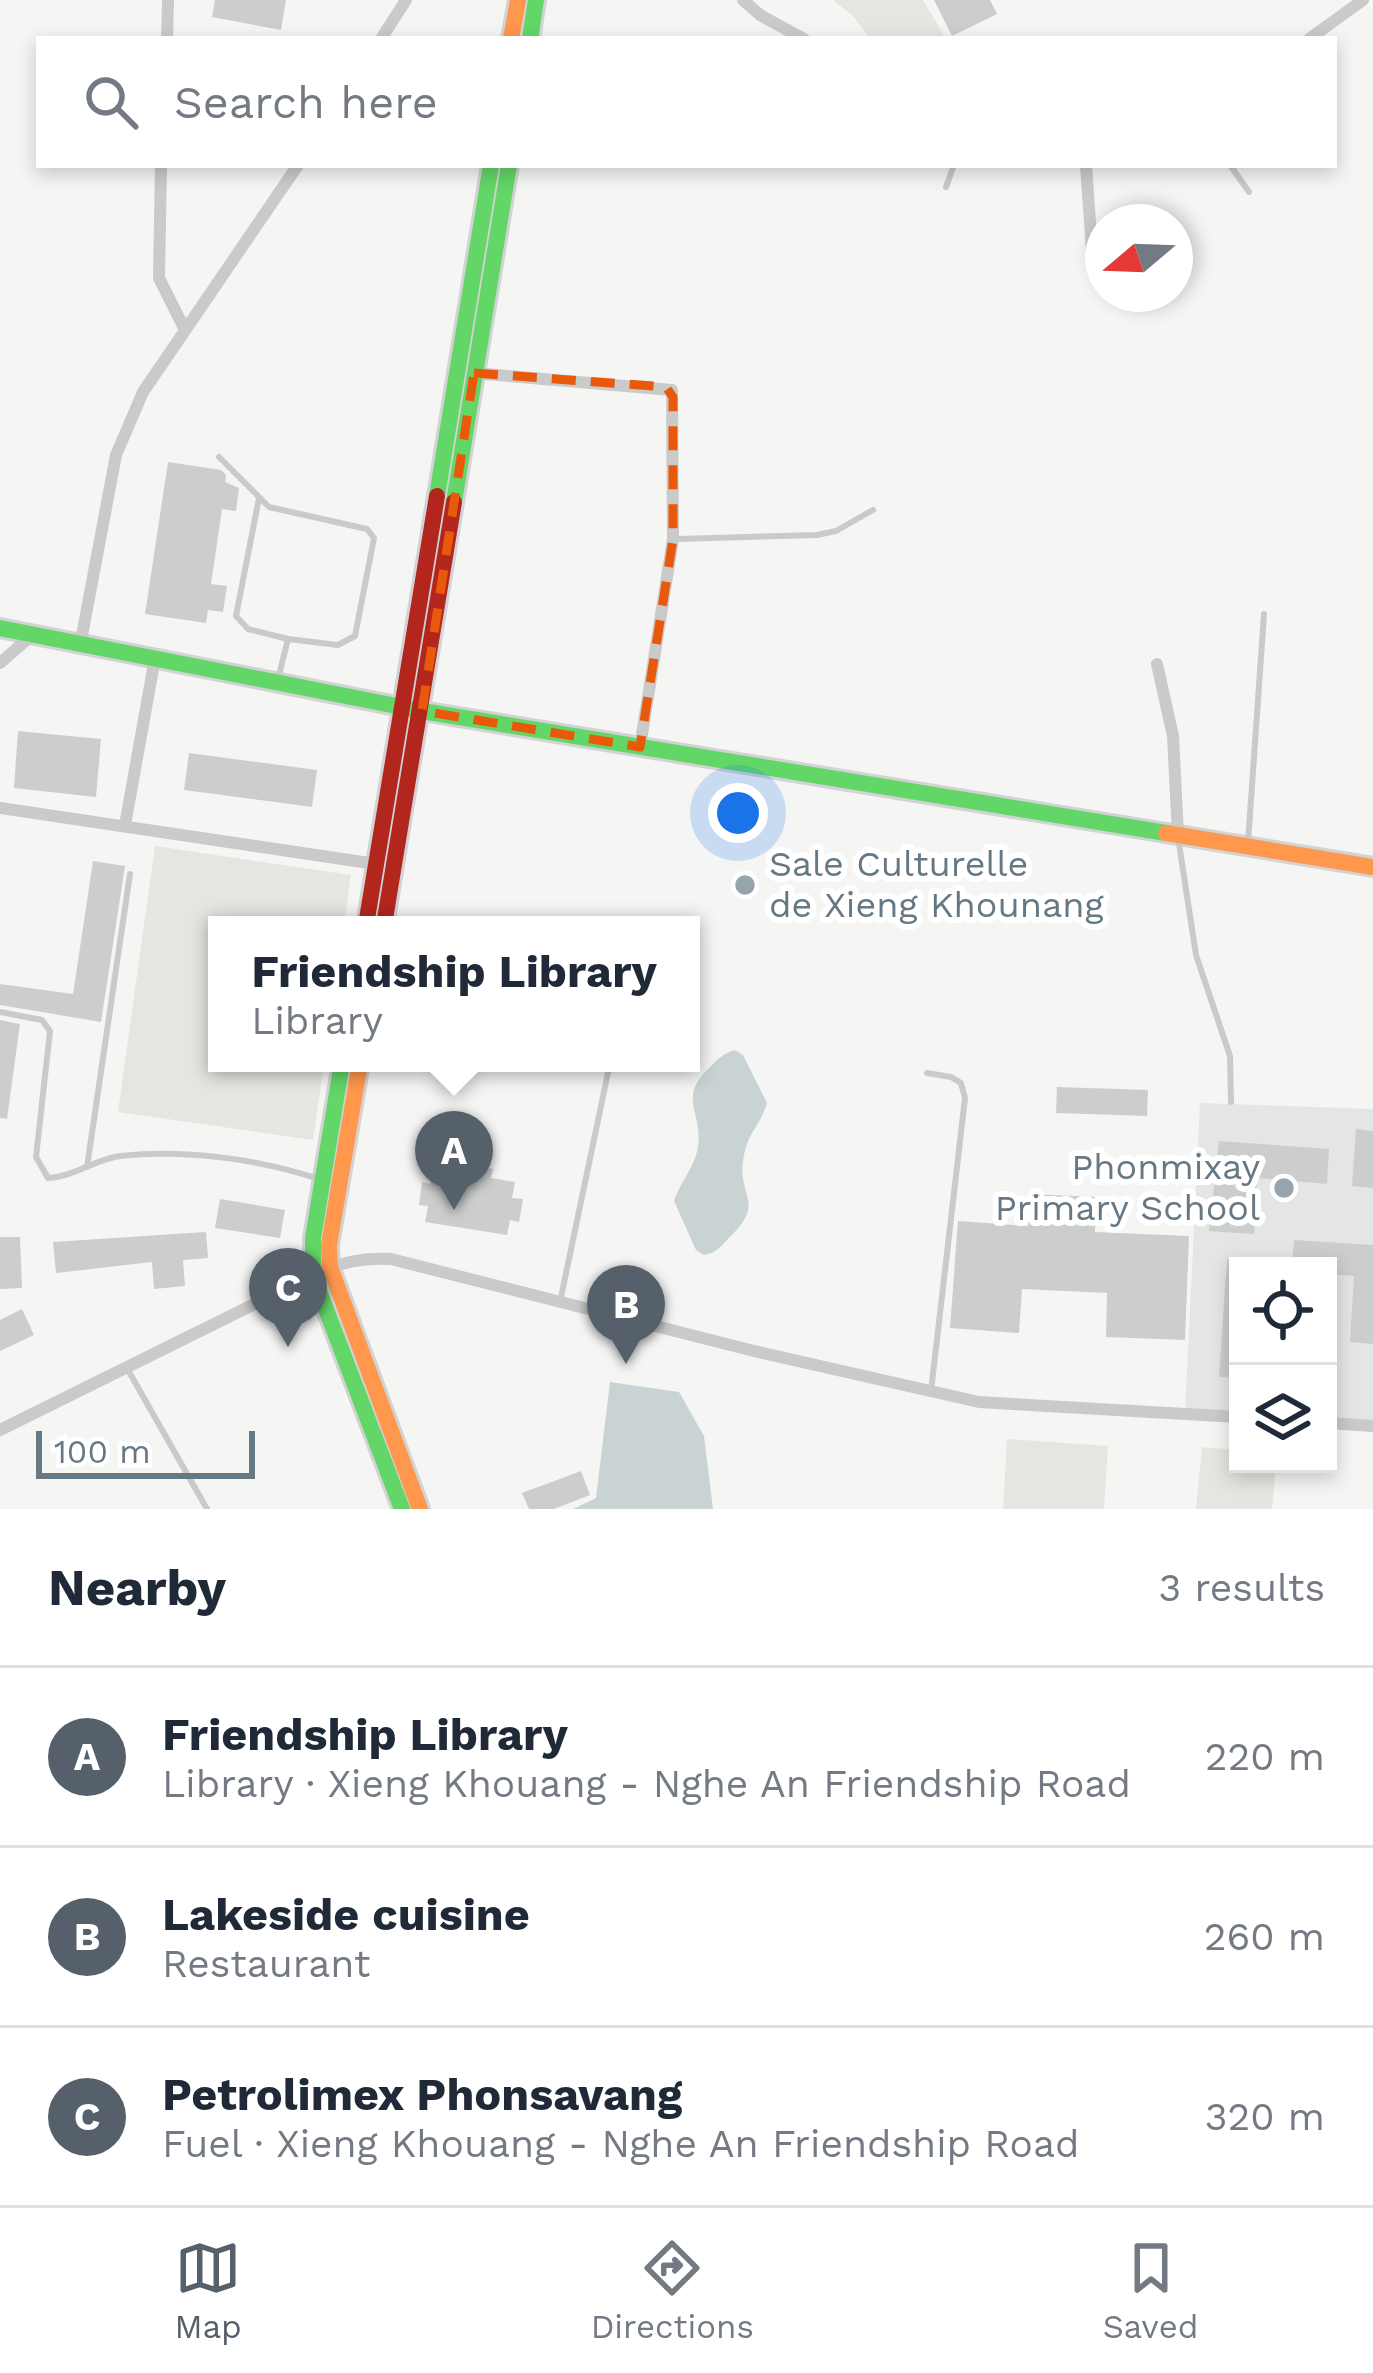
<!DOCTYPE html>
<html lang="en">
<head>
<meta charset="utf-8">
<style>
  body { margin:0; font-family:"Work Sans",sans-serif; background:#f2f2f3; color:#1f2937 }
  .controls { position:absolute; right:36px; bottom:36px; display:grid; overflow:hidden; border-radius:0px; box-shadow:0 6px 18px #0003 }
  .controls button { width:108px; height:108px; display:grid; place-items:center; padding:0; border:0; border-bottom:3px solid #e0e1e3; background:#fff; color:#1f2937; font:60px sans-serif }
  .compass { position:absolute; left:1085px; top:204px; width:108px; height:108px; border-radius:50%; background:#fff; box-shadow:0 6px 18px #0003; rotate:251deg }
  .scale { position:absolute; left:36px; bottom:30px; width:219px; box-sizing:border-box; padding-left:12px; border:6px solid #657884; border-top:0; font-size:33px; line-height:42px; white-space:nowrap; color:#657884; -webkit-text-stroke:9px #fff; paint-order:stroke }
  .you { position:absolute; left:738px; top:813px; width:42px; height:42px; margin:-30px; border:9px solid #fff; border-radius:50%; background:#1a73e8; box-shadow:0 0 0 18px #1a73e833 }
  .badge { display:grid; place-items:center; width:78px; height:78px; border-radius:50%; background:#55606b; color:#fff; font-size:39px; font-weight:700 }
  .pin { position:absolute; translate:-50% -99px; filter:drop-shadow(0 3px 6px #0008) }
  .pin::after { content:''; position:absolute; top:63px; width:42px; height:36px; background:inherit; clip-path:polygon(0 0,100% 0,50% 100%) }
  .popup { position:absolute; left:208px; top:916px; width:492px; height:156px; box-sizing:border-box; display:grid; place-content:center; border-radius:0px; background:#fff; filter:drop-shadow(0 3px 9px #0005); font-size:39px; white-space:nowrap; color:#747a83 }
  .popup b { font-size:45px; color:#1f2937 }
  .popup::after { content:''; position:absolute; left:50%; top:100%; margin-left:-24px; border:24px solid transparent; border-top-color:#fff }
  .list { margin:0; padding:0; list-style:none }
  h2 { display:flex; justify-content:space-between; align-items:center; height:156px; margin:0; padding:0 48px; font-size:51px }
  h2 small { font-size:39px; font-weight:400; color:#747a83 }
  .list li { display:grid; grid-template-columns:78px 1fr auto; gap:36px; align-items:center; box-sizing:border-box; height:180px; padding:0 48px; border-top:3px solid #e0e1e3 }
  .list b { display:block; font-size:45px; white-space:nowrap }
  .list p { margin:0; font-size:39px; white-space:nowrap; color:#747a83 }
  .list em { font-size:39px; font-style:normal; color:#747a83 }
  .icon { flex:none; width:66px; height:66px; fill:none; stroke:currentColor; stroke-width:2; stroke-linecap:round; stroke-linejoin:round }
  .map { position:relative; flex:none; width:1373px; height:1509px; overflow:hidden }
  .search { position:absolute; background:#fff; box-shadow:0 6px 18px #0003; left:36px; right:36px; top:36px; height:132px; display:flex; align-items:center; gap:30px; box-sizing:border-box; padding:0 42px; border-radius:0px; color:#747a83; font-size:45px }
  .sheet { height:696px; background:#fff }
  nav { display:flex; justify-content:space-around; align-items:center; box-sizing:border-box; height:168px; border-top:3px solid #e0e1e3; background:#fff; font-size:33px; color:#747a83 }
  nav a { display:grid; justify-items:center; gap:6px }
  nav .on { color:#55606b }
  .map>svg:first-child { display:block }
  .built { fill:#e4e5e5 }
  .green { fill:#e4e7e1 }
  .water { fill:#c9d3d4 }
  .building { fill:#cccece }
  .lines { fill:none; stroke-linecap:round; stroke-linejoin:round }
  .fast-casing { stroke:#d2d3d4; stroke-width:22 }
  .slow-casing { stroke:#d2d3d4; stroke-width:22 }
  .jam-casing { stroke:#d2d3d4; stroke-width:22 }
  .lane { stroke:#cacacb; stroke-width:6 }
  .street { stroke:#cacacb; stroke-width:12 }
  .fast { stroke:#63d668; stroke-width:16 }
  .slow { stroke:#ff974d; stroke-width:16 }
  .jam { stroke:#b3261e; stroke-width:16 }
  .marked { fill:none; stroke:#e8590c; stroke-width:9; stroke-dasharray:24 15; stroke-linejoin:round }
  .poi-dot { fill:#97a4ab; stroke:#fff; stroke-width:4.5 }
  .labels { text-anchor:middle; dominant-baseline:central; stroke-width:12; stroke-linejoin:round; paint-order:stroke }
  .poi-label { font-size:36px; fill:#657884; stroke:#fff; text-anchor:start }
</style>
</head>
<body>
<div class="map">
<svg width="1373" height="1509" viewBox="0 0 1373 1509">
  <rect width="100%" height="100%" fill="#f5f5f4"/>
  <!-- built -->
  <polygon class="built" points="1200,1103 1373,1109 1373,1426 1328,1423 1328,1266 1238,1266 1238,1417 1185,1413"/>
  <!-- green -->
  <g class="green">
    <polygon points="833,0 923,0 946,39 870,39 853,16"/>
    <polygon points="155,846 351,875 344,925 217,925 217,1063 324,1063 313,1140 118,1112"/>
    <polygon points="1007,1439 1108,1446 1104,1509 1003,1509"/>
    <polygon points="1202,1447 1238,1450 1238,1464 1276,1464 1272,1509 1196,1509"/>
  </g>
  <!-- water -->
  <g class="water">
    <path d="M735,1050L743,1055L767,1103C762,1122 747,1135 744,1155C735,1199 769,1200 727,1240C719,1248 716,1253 704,1255L696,1250L674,1201C680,1182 695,1167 698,1147C703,1109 676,1099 711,1066C719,1058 724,1053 735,1050Z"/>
    <polygon points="610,1382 679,1392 704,1436 713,1509 573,1509 596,1498"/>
  </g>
  <!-- building -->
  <g class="building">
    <polygon points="215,0 286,0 281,30 212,17"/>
    <polygon points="934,0 990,0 997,14 952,36"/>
    <polygon points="168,462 221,470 226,475 225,482 239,488 236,511 222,509 211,584 227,586 223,612 208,610 206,623 145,614"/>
    <polygon points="18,731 101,739 96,797 14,788"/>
    <polygon points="189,753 317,770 312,807 184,790"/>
    <polygon points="93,861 125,866 101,1022 0,1005 0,984 73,994"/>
    <polygon points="0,1020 20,1024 7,1119 0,1118"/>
    <polygon points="1057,1087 1148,1090 1147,1116 1056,1113"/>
    <polygon points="1356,1129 1373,1131 1373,1188 1352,1186"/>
    <polygon points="1219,1141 1329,1149 1327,1184 1257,1178 1254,1234 1209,1231"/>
    <polygon points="460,1163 493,1169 491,1178 515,1182 512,1198 523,1199 519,1222 510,1220 507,1235 425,1222 428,1206 419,1205 422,1182 430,1184 433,1168 458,1173"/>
    <polygon points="1029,1194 1096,1197 1095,1232 1189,1236 1185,1340 1106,1337 1107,1293 1022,1289 1019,1333 950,1328 958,1221 1028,1226"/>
    <polygon points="220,1199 285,1210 280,1238 215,1228"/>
    <polygon points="206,1232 208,1258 183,1260 185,1286 154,1289 152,1262 56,1273 53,1242"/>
    <polygon points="0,1237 20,1237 22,1288 0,1289"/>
    <polygon points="1294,1240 1373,1245 1373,1344 1350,1342 1354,1276 1328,1274 1328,1266 1292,1266"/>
    <polygon points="1227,1259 1238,1260 1238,1378 1219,1377"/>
    <polygon points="22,1309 34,1335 0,1351 0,1320"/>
    <polygon points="581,1471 590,1495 554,1509 529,1509 522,1493"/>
  </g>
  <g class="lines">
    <!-- fast casing -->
    <g class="fast-casing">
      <g id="fast">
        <polyline points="530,39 536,0"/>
        <polyline points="437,496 491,165"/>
        <polyline points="454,502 509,165"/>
        <polyline points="0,628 422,711 1166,833"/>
        <polyline points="342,1063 313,1238 313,1275 402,1509"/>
      </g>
    </g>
    <!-- slow casing -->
    <g class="slow-casing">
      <g id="slow">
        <polyline points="511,39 518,0"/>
        <polyline points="1166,833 1373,867"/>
        <polyline points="360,1063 329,1245 330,1267 420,1509"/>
      </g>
    </g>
    <!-- jam casing -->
    <g class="jam-casing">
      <g id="jam">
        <polyline points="366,925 437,496"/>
        <polyline points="384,925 454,502"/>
      </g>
    </g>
    <!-- lane -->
    <g class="lane">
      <polyline points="1230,165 1249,192"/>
      <polyline points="946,187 954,165"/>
      <polyline points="219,457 269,507 367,529 374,538 355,636 338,645 288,639 278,679"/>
      <polyline points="259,498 236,616 248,629 288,639"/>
      <polyline points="677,539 817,535 836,531 873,510"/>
      <polyline points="1178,837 1196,955 1230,1056 1231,1102"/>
      <polyline points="1248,843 1264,614"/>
      <path d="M0,1012L42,1020L50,1031L36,1157L48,1178C74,1177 95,1159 120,1156C185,1149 258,1159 319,1179"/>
      <polyline points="927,1073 951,1077 961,1083 965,1098 931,1391"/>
      <polyline points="87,1167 130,874"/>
      <polyline points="560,1302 610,1063"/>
      <polyline points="128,1370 207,1509"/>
    </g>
    <!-- street -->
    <g class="street">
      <polyline points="743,0 760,15 804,39"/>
      <polyline points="167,39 168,0"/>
      <polyline points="381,39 406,0"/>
      <polyline points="1309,39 1363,0"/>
      <polyline points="161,165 159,278 185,330"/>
      <polyline points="1086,165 1093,266 1103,271"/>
      <polyline points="474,373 672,390 673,539 640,747"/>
      <polyline points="80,646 116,455 143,392 298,165"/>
      <polyline points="0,663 30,637"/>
      <polyline points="1157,664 1173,736 1178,835"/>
      <polyline points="0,808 376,864"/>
      <polyline points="125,825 155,658"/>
      <polyline points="1328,1423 1373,1426"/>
      <path d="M0,1430L313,1275C339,1263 362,1257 391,1259L754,1351L979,1402L1238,1417"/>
    </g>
    <!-- fast -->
    <use href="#fast" class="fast"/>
    <!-- slow -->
    <use href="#slow" class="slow"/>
    <!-- jam -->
    <use href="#jam" class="jam"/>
  </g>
  <!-- marked area -->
  <path class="marked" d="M474,373L666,387L673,397V539L640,747L422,711Z"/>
  <!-- markers -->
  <g class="poi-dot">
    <circle cx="745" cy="885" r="12"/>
    <circle cx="1284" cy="1188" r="12"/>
  </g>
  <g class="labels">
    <!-- poi labels -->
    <g class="poi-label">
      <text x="769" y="864">Sale Culturelle<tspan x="769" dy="41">de Xieng Khounang</tspan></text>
      <text x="1260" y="1167" text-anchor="end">Phonmixay<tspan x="1260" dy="41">Primary School</tspan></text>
    </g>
  </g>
</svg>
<div class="controls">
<button><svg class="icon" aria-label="locate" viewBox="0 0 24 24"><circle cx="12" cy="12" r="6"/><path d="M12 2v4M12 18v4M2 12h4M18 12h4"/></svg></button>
<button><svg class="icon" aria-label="layers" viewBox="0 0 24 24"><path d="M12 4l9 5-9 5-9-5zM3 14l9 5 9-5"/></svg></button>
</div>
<svg class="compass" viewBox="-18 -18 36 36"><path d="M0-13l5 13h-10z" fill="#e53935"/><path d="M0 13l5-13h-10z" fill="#747a83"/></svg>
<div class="scale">100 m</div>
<div class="you"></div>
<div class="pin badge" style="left:454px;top:1210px">A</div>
<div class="popup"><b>Friendship Library</b>Library</div>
<div class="pin badge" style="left:626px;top:1364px">B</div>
<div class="pin badge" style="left:288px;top:1347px">C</div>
<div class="search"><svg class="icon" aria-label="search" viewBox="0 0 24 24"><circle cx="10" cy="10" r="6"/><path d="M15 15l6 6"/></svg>Search here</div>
</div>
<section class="sheet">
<h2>Nearby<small>3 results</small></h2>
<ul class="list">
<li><span class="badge">A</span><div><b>Friendship Library</b><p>Library · Xieng Khouang - Nghe An Friendship Road</p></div><em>220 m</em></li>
<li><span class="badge">B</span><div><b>Lakeside cuisine</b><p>Restaurant</p></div><em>260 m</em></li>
<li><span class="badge">C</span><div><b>Petrolimex Phonsavang</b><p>Fuel · Xieng Khouang - Nghe An Friendship Road</p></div><em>320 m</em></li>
</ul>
</section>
<nav>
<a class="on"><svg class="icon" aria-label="map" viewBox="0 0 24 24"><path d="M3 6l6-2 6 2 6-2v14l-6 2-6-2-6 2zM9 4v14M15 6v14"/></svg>Map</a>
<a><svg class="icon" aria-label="directions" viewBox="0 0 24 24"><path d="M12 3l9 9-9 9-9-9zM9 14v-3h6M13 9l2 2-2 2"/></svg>Directions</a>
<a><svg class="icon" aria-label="saved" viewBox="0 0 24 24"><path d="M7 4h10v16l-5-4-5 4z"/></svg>Saved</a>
</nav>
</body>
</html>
